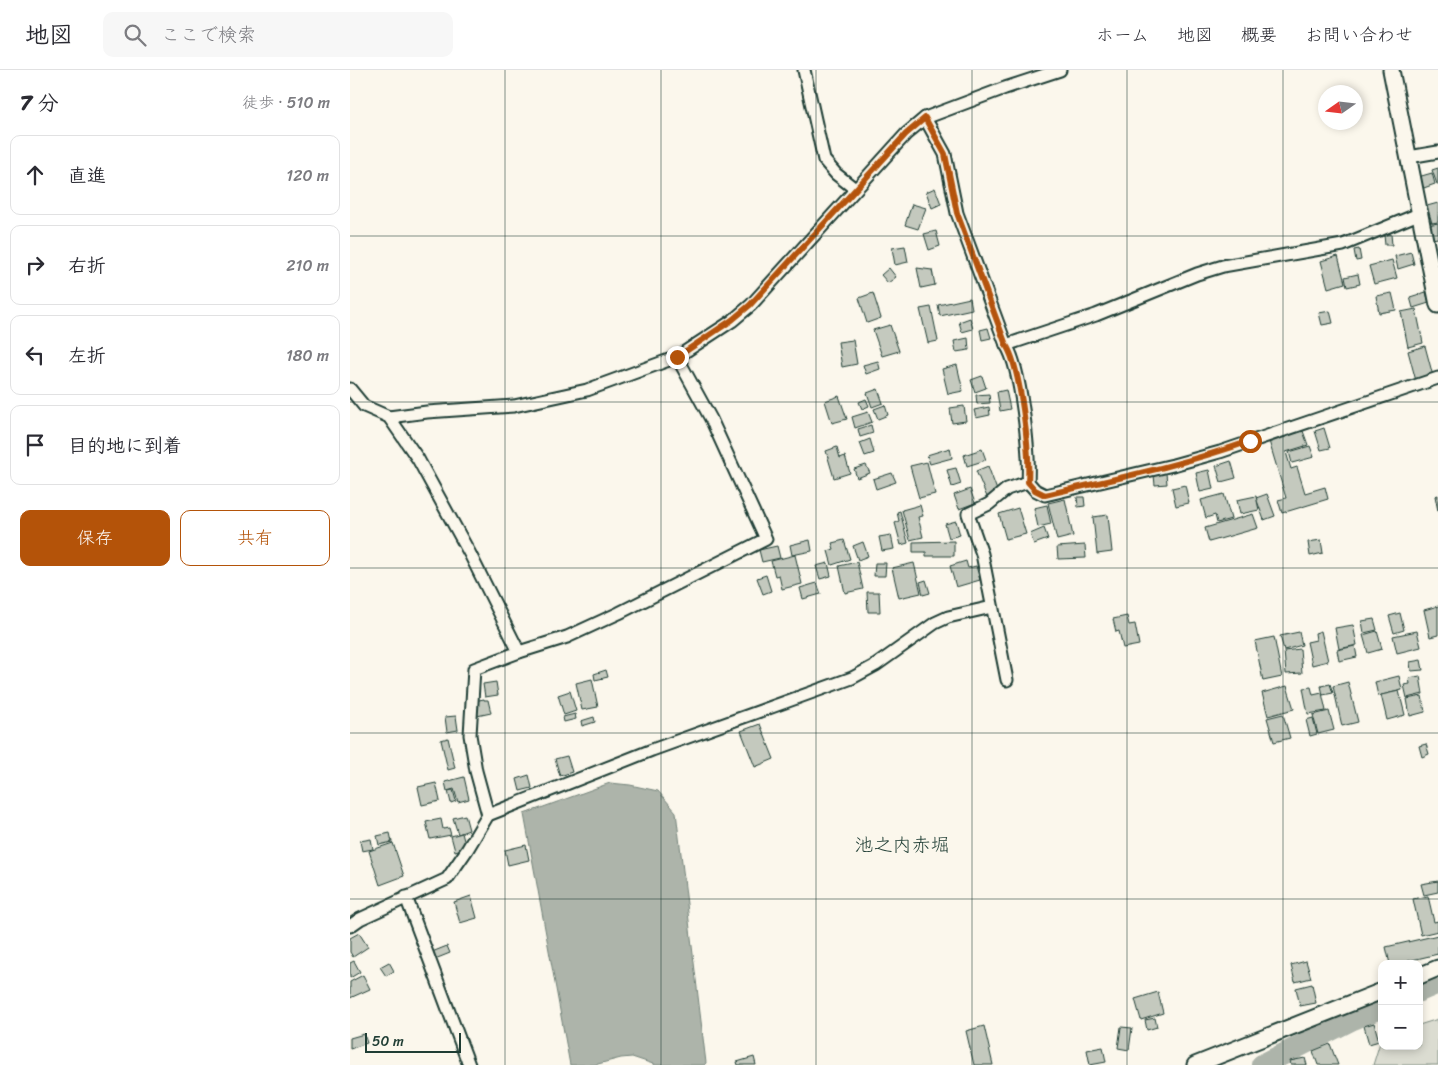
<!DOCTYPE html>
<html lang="ja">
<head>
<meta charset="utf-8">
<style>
  body { margin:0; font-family:Sriracha,"Klee One",sans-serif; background:#f7f7f7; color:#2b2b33 }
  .controls { position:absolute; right:15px; bottom:15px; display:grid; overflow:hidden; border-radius:10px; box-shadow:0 2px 8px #0003 }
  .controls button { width:45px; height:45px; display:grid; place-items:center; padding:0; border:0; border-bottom:1px solid #e1e1e2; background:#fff; color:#2b2b33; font:25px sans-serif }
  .compass { position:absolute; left:968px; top:15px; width:45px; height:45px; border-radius:50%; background:#fff; box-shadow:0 2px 8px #0003; rotate:256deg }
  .scale { position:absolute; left:15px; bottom:12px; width:96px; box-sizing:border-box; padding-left:5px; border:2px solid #1f3d34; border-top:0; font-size:14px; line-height:18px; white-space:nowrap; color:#1f3d34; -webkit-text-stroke:4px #fbf7ec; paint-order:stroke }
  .stop { position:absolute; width:15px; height:15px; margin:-11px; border:4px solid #b45309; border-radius:50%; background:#fff }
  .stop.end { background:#b45309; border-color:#fff; box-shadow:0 1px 5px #0008 }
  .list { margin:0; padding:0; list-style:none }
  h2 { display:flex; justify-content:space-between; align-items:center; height:65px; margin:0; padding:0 20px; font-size:21px }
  h2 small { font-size:16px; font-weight:400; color:#7c7c81 }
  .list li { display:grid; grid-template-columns:32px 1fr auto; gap:15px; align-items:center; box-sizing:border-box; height:80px; margin:0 10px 10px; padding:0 10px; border:1px solid #e1e1e2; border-radius:10px }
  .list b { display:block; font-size:19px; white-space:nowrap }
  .list em { font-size:16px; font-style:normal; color:#7c7c81 }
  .actions { display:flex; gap:10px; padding:15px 20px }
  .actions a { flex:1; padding:11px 0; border:1px solid #b45309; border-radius:10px; text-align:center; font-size:18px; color:#b45309 }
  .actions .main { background:#b45309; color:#fff }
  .icon { flex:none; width:28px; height:28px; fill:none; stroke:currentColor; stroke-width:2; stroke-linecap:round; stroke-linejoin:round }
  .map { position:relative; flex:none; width:1088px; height:995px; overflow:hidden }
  header { display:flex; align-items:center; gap:30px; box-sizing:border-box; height:70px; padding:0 25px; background:#fff; border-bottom:1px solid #e1e1e2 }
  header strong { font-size:24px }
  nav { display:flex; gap:28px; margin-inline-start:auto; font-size:18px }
  .search { width:350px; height:45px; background:#f7f7f7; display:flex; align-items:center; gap:12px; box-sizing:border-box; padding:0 18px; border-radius:10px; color:#7c7c81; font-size:19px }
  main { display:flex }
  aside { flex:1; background:#fff }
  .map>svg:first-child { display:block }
  .green { fill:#dbdcd1; stroke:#7d8c82 }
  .water { fill:#adb4aa; stroke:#74847b }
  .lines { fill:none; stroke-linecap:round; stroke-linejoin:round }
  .river { stroke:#adb4aa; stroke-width:22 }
  .building { fill:#c4c9be; stroke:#1f3d34 }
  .street-casing { stroke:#1f3d34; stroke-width:15 }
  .secondary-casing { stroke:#1f3d34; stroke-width:19 }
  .street { stroke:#fbf7ec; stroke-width:11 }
  .secondary { stroke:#fbf7ec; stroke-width:15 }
  .route { stroke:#b45309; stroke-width:6 }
  .grid { fill:none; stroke:#1f3d34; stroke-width:1; stroke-opacity:0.55 }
  .labels { text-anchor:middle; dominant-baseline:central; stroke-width:4.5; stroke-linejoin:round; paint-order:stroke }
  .quarter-label { font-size:19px; fill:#1f3d34; stroke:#fbf7ec }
</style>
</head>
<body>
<header>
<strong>地図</strong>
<div class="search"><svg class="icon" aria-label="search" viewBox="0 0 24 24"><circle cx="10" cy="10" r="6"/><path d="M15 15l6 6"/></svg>ここで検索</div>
<nav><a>ホーム</a><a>地図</a><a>概要</a><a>お問い合わせ</a></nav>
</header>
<main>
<aside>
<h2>7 分<small>徒歩 · 510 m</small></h2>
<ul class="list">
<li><svg class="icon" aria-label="ahead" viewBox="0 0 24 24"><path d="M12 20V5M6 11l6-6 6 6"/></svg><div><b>直進</b></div><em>120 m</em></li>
<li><svg class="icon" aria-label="right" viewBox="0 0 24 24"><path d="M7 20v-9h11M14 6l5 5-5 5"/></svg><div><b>右折</b></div><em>210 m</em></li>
<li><svg class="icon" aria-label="left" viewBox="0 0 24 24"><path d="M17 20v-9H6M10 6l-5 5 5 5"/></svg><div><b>左折</b></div><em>180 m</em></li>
<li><svg class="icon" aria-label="arrive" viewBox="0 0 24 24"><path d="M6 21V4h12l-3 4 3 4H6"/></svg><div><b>目的地に到着</b></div></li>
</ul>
<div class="actions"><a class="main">保存</a><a>共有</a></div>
</aside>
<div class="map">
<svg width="1088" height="995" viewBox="0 0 1088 995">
  <rect width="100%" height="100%" fill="#fbf7ec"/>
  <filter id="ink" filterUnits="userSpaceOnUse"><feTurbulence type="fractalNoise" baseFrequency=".02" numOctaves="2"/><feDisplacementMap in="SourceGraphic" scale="10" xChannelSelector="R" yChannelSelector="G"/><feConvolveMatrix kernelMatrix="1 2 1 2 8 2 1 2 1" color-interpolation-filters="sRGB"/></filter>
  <g filter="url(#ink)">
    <!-- green -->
    <polygon class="green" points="1088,949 1088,995 1023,995 1032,966 1032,976 1069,976 1069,955"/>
    <!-- water -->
    <polygon class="water" points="260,713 280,715 308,721 326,742 356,993 354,995 306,995 282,987 271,988 244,995 220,995 174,744"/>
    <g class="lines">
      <!-- river -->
      <g class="river">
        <polyline points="1069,921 1088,913"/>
        <polyline points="912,995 1003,949 1032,937"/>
      </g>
    </g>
    <!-- building -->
    <g class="building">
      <polygon points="1088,98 1088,114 1087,114 1082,100"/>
      <polygon points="1082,103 1085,114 1071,119 1068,107"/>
      <polygon points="585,118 591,134 582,138 576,122"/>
      <polygon points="1088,133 1088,152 1082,153 1077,136"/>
      <polygon points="562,134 576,138 568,159 555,155"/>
      <polygon points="1088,153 1088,168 1081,169 1078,155"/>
      <polygon points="586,161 590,176 579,180 574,164"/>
      <polygon points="1041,164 1042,175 1035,175 1034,165"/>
      <polygon points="555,176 558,192 545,195 542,178"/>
      <polygon points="1009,179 1011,190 1006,191 1004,180"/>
      <polygon points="1061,182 1064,194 1048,199 1045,186"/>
      <polygon points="988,186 995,213 978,218 971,191"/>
      <polygon points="1042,190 1047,208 1024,214 1019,196"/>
      <polygon points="539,198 546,207 538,213 531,205"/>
      <polygon points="567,198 582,200 585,215 571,218"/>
      <polygon points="1008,204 1010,214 997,217 995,207"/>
      <polygon points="1076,222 1079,233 1063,238 1060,227"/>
      <polygon points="523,223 531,248 517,253 509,228"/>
      <polygon points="1042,223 1046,240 1029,243 1026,226"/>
      <polygon points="620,228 622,239 590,246 588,235"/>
      <polygon points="581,237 588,271 578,273 570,239"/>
      <polygon points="1066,239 1073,273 1058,277 1051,242"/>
      <polygon points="980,241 983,253 972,255 969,243"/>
      <polygon points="620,248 623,259 612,262 609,252"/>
      <polygon points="540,255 549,281 532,286 523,260"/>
      <polygon points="638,258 641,268 632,270 630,260"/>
      <polygon points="618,268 619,280 606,282 604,271"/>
      <polygon points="503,270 507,294 492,297 488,272"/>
      <polygon points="1075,276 1083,306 1066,311 1058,281"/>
      <polygon points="528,291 530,299 516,304 513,295"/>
      <polygon points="607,295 613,321 598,324 592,299"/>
      <polygon points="632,306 636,318 625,322 621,310"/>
      <polygon points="528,319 533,333 522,337 517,323"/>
      <polygon points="656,320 660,339 650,341 647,322"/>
      <polygon points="639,324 640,333 627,334 626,325"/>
      <polygon points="489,326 497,349 482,353 475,331"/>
      <polygon points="516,329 519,336 512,339 509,332"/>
      <polygon points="535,335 538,345 528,349 524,339"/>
      <polygon points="614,336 616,351 602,353 600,338"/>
      <polygon points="639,337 640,345 626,348 624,340"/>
      <polygon points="518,342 522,352 505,358 502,347"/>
      <polygon points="521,355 523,363 510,367 508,359"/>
      <polygon points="974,358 980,378 971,380 965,361"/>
      <polygon points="953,361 958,375 936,382 941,399 947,397 955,423 975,417 978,429 932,443 928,430 936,428 919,371"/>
      <polygon points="520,369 524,383 515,386 510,373"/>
      <polygon points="960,376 964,387 942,393 939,382"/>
      <polygon points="487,377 490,388 495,386 500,403 484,408 476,381"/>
      <polygon points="600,378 602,388 580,394 577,385"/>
      <polygon points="632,379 636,390 617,396 614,385"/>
      <polygon points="881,391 886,408 871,412 866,396"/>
      <polygon points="577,392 585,424 569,428 560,396"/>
      <polygon points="516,395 520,403 507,408 504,399"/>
      <polygon points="638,396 648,423 637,427 626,401"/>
      <polygon points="606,398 611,414 602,417 597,400"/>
      <polygon points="859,400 863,419 850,422 846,403"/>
      <polygon points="542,403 546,412 526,419 523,409"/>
      <polygon points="816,403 817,414 805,415 804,405"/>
      <polygon points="835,415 839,433 826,436 822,418"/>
      <polygon points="620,419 625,433 609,439 604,425"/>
      <polygon points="874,424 881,449 867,453 865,445 856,448 851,430"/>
      <polygon points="917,424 925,446 914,450 906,428"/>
      <polygon points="1088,425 1088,441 1085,426"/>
      <polygon points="906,426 909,440 890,444 887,430"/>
      <polygon points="727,427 734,427 735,436 728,437"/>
      <polygon points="715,429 723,466 707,470 698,433"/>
      <polygon points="570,435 573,446 568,447 573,467 560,470 552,440"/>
      <polygon points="697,435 701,454 688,457 684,438"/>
      <polygon points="668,438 676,464 656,469 649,444"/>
      <polygon points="550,441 558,473 551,475 545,453 549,451 547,442"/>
      <polygon points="903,444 908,458 859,472 855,458"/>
      <polygon points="758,445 762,482 747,484 743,447"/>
      <polygon points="606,451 610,465 599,468 595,454"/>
      <polygon points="694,458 698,469 684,474 680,464"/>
      <polygon points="541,465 544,479 532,481 529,467"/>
      <polygon points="460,470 462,481 442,485 440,475"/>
      <polygon points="494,470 500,489 482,495 478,481 484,479 482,473"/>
      <polygon points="971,470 973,483 960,486 958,472"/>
      <polygon points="604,471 604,486 576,486 576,482 563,482 563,472"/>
      <polygon points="513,472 518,486 508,490 503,476"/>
      <polygon points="735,475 736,488 708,489 707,477"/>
      <polygon points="427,476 430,488 412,492 409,480"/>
      <polygon points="445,485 452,514 432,519 429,505 425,506 421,491"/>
      <polygon points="616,491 618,498 626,496 630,510 606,517 600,496"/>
      <polygon points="507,492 513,519 495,523 489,496"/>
      <polygon points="478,493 481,506 470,509 466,496"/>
      <polygon points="525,493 536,493 535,506 524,506"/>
      <polygon points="564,493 571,523 549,528 542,498"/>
      <polygon points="416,505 421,521 413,524 407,508"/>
      <polygon points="576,510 580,523 573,525 570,512"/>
      <polygon points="467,513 471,524 453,529 450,518"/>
      <polygon points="517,522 529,522 530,542 518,542"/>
      <polygon points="1088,536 1088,565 1080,567 1074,540"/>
      <polygon points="1050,543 1054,560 1044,563 1039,546"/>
      <polygon points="777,546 779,555 785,554 789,575 773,578 769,561 766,562 763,549"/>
      <polygon points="1024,549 1027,560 1014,563 1012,551"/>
      <polygon points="1003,555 1007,575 989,579 985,558"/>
      <polygon points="971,561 978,591 962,595 957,572 966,570 965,563"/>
      <polygon points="1027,561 1032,579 1018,583 1013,565"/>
      <polygon points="1067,561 1071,577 1047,583 1043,566"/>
      <polygon points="949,562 952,575 934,580 930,566"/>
      <polygon points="924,567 932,607 913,611 905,571"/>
      <polygon points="1005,576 1007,587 989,591 987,580"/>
      <polygon points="950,579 952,603 936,604 934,581"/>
      <polygon points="1071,590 1073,600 1061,601 1060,592"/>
      <polygon points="256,600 258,607 245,610 244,604"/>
      <polygon points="1049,606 1052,620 1028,626 1025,612"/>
      <polygon points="1070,606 1073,624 1057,628 1054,615 1060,614 1059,608"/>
      <polygon points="242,609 248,637 232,640 226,613"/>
      <polygon points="146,612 148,625 135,627 133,614"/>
      <polygon points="998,612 1008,652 992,656 983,616"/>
      <polygon points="980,614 983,623 973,625 971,616"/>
      <polygon points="937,616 944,639 918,646 912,623"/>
      <polygon points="961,617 963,625 972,623 976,641 958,644 953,618"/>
      <polygon points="220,621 226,641 214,645 208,625"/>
      <polygon points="1049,621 1055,645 1037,650 1031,625"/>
      <polygon points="1072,626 1075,642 1060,646 1057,629"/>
      <polygon points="134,629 134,630 138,630 141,643 127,646 124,631"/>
      <polygon points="979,641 984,660 968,664 963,645"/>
      <polygon points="225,644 226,649 214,652 213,647"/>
      <polygon points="933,644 940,668 924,672 917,648"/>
      <polygon points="106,646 108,660 97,662 95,647"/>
      <polygon points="244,647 245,652 232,656 231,651"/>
      <polygon points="963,648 967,664 960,666 956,650"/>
      <polygon points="410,654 424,689 405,697 391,661"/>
      <polygon points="98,668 105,698 98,700 91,670"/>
      <polygon points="1076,674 1079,684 1072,687 1069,676"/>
      <polygon points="217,686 222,702 210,706 205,689"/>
      <polygon points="179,705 182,718 170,721 167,709"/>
      <polygon points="114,707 119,729 108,732 104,719 97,721 95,712"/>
      <polygon points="86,713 90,731 72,735 68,717"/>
      <polygon points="103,720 106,731 101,733 98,721"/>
      <polygon points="115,745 119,760 108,764 103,748"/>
      <polygon points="91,749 93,759 99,758 101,765 80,769 76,752"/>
      <polygon points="40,763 42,772 29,775 27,766"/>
      <polygon points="112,763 116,778 105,781 101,766"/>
      <polygon points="21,769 23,779 12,781 10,771"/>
      <polygon points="43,773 54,806 30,815 19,781"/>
      <polygon points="176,775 179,790 158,795 155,780"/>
      <polygon points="1088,811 1088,822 1074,825 1071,814"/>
      <polygon points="121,826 127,848 110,853 104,832"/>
      <polygon points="1078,826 1084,852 1088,851 1088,861 1071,865 1063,829"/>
      <polygon points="9,863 18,877 3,887 0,882 0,868"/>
      <polygon points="1088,865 1088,884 1058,891 1058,894 1040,894 1036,877"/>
      <polygon points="97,876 100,883 85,889 82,882"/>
      <polygon points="4,891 10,902 0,908 0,893"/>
      <polygon points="956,891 961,908 945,912 941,895"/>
      <polygon points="39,892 44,901 36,906 30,897"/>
      <polygon points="13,905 20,919 0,928 0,912"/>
      <polygon points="962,914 966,933 950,936 946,918"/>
      <polygon points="808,922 813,943 791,950 785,929"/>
      <polygon points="805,948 807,957 797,960 795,950"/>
      <polygon points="1024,953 1029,971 1019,974 1014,956"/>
      <polygon points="634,956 643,995 624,995 616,961"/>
      <polygon points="771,957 782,958 779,980 768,978"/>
      <polygon points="14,964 17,973 0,979 0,968"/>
      <polygon points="980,974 988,995 968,995 963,981"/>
      <polygon points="753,977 756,992 740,995 737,980"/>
      <polygon points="404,987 406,995 388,995 387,992"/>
      <polygon points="955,988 957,995 941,995 940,991"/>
    </g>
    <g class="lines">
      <!-- street casing -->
      <g class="street-casing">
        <g id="street">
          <polyline points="454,0 474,90 486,104 505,119"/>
          <path d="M575,48L595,84L607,143L656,275C671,297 680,385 678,412L685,420L695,425L823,395L870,382L1088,308"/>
          <polyline points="1059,87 1088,82"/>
          <polyline points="656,275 746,245 847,204 873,196 993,175 1071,143"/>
          <polyline points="0,319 14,336 39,347 68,389 120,484 169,582"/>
          <polyline points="39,347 77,342 164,336 237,320 327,287 382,251 401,235 556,64 575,48 655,18 710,0"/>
          <polyline points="657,610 632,484 618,444 639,434 657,419 678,412"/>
          <polyline points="138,745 126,701 120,665 124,599 169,582 217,567 269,543 416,469 361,349 327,287"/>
          <polyline points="56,827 119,995"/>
          <polyline points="0,856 10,849 97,809 117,780 138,745 302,680 502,608 526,595 585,553 598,547 642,537"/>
        </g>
      </g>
      <!-- secondary casing -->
      <g class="secondary-casing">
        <g id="secondary">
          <polyline points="1041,0 1088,235"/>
          <polyline points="1069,906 1088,898"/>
          <polyline points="845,995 1032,921"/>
        </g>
      </g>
      <!-- street -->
      <use href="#street" class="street"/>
      <!-- secondary -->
      <use href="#secondary" class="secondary"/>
    </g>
  </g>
  <g class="lines" filter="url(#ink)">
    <!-- route -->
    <path class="route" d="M327,287L382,250L400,235L556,64L575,48L595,84L607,143L656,275C671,298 680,384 678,412L685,420L695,425C764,409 833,395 900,371"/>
  </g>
  <!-- grid -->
  <path class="grid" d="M155,0V995M311,0V995M466,0V995M622,0V995M777,0V995M933,0V995M0,166H1088M0,332H1088M0,498H1088M0,663H1088M0,829H1088"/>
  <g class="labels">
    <!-- quarter labels -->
    <g class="quarter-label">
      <text x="552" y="774">池之内赤堀</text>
    </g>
  </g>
</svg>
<div class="controls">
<button>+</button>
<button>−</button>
</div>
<svg class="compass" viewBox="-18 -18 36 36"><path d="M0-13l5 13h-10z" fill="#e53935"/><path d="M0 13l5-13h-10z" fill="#7c7c81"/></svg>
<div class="scale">50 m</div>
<div class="stop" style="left:900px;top:371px"></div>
<div class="stop end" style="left:327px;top:287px"></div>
</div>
</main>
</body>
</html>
